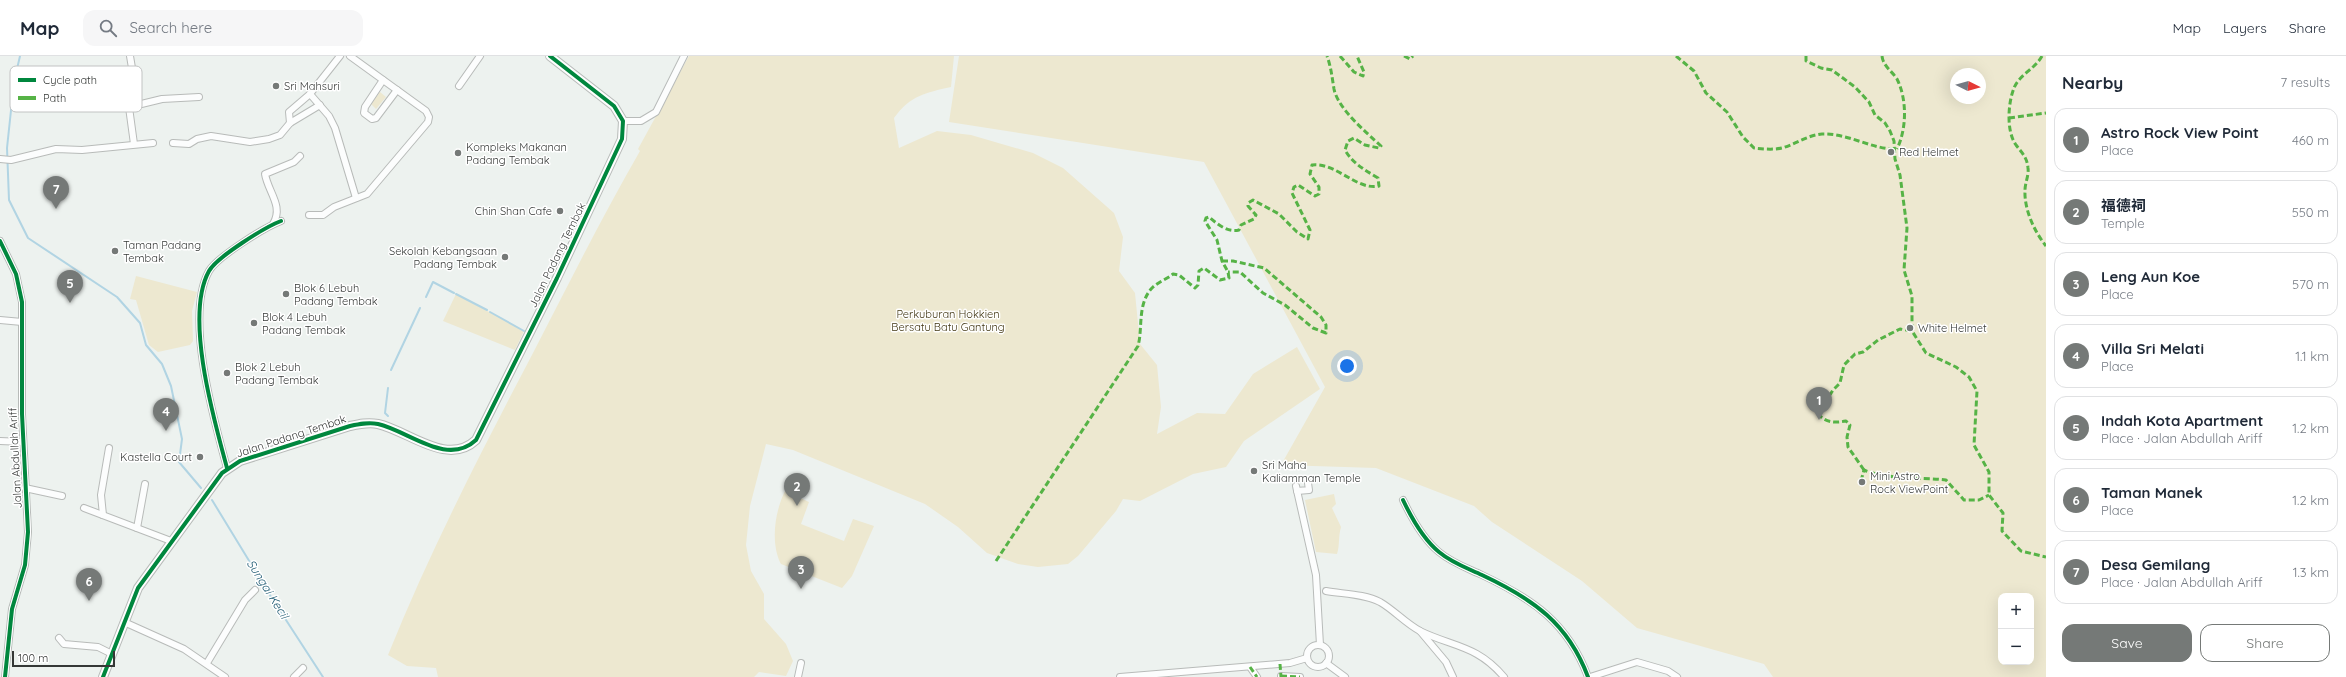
<!DOCTYPE html>
<html lang="en">
<head>
<meta charset="utf-8">
<style>
  body { margin:0; font-family:Quicksand,"Noto Sans SC",sans-serif; background:#f6f6f7; color:#1f2937 }
  .controls { position:absolute; right:12px; bottom:12px; display:grid; overflow:hidden; border-radius:8px; box-shadow:0 4px 16px #0002 }
  .controls button { width:36px; height:36px; display:grid; place-items:center; padding:0; border:0; border-bottom:1px solid #e0e1e3; background:#fff; color:#1f2937; font:20px sans-serif }
  .compass { position:absolute; left:1950px; top:12px; width:36px; height:36px; border-radius:50%; background:#fff; box-shadow:0 4px 16px #0002; rotate:95deg }
  .scale { position:absolute; left:12px; bottom:10px; width:103px; box-sizing:border-box; padding-left:4px; border:2px solid #353836; border-top:0; font-size:11px; line-height:14px; white-space:nowrap; color:#353836; -webkit-text-stroke:3px #fff; paint-order:stroke }
  .you { position:absolute; left:1347px; top:310px; width:14px; height:14px; margin:-10px; border:3px solid #fff; border-radius:50%; background:#1a73e8; box-shadow:0 0 0 6px #1a73e833 }
  .badge { display:grid; place-items:center; width:26px; height:26px; border-radius:50%; background:#757977; color:#fff; font-size:13px; font-weight:700 }
  .pin { position:absolute; translate:-50% -33px; filter:drop-shadow(0 1px 2px #0008) }
  .pin::after { content:''; position:absolute; top:21px; width:14px; height:12px; background:inherit; clip-path:polygon(0 0,100% 0,50% 100%) }
  .list { margin:0; padding:0; list-style:none }
  h2 { display:flex; justify-content:space-between; align-items:center; height:52px; margin:0; padding:0 16px; font-size:17px }
  h2 small { font-size:13px; font-weight:400; color:#747a83 }
  .list li { display:grid; grid-template-columns:26px 1fr auto; gap:12px; align-items:center; box-sizing:border-box; height:64px; margin:0 8px 8px; padding:0 8px; border:1px solid #e0e1e3; border-radius:12px }
  .list b { display:block; font-size:15px; white-space:nowrap }
  .list p { margin:0; font-size:13px; white-space:nowrap; color:#747a83 }
  .list em { font-size:13px; font-style:normal; color:#747a83 }
  .actions { display:flex; gap:8px; padding:12px 16px }
  .actions a { flex:1; padding:9px 0; border:1px solid #757977; border-radius:12px; text-align:center; font-size:14px; color:#757977 }
  .actions .main { background:#757977; color:#fff }
  .icon { flex:none; width:22px; height:22px; fill:none; stroke:currentColor; stroke-width:2; stroke-linecap:round; stroke-linejoin:round }
  .map { position:relative; flex:none; width:2046px; height:621px; overflow:hidden }
  header { display:flex; align-items:center; gap:24px; box-sizing:border-box; height:56px; padding:0 20px; background:#fff; border-bottom:1px solid #e0e1e3 }
  header strong { font-size:19px }
  nav { display:flex; gap:22px; margin-inline-start:auto; font-size:14px }
  .search { width:280px; height:36px; background:#f6f6f7; display:flex; align-items:center; gap:10px; box-sizing:border-box; padding:0 14px; border-radius:12px; color:#747a83; font-size:15px }
  main { display:flex }
  aside { flex:1; background:#fff }
  .map>svg:first-child { display:block }
  .green { fill:#ede8d0; fill-rule:evenodd }
  .lines { fill:none; stroke-linecap:round; stroke-linejoin:round }
  .stream { stroke:#b1d4e3; stroke-width:2 }
  .street-casing { stroke:#b8bbb9; stroke-width:8 }
  .secondary-casing { stroke:#b8bbb9; stroke-width:10 }
  .street { stroke:#fcfdfd; stroke-width:6 }
  .secondary { stroke:#fcfdfd; stroke-width:8 }
  .quiet { stroke:#56b346; stroke-width:3; stroke-dasharray:6 3; stroke-linecap:butt }
  .cycleway-casing { stroke:#fff; stroke-width:6 }
  .cycleway { stroke:#00873e; stroke-width:4 }
  .poi-dot { fill:#757977; stroke:#fff; stroke-width:1.5 }
  .labels { text-anchor:middle; dominant-baseline:central; stroke-width:3; stroke-linejoin:round; paint-order:stroke }
  .poi-label { font-size:11px; fill:#353836; stroke:#fff; text-anchor:start }
  .street-label { font-size:11px; fill:#353836; stroke:#fff }
  .park-label { font-size:11px; fill:#423713; stroke:#fff }
  .water-label { font-size:12px; font-style:italic; fill:#1e5a72; stroke:#fff }
  .key { fill:#fff; stroke:#c2c3c3; stroke-width:1 }
  .key-label { font-size:11px; fill:#353836 }
</style>
</head>
<body>
<header>
<strong>Map</strong>
<div class="search"><svg class="icon" aria-label="search" viewBox="0 0 24 24"><circle cx="10" cy="10" r="6"/><path d="M15 15l6 6"/></svg>Search here</div>
<nav><a>Map</a><a>Layers</a><a>Share</a></nav>
</header>
<main>
<div class="map">
<svg width="2046" height="621" viewBox="0 0 2046 621">
  <rect width="100%" height="100%" fill="#edf2ef"/>
  <!-- green -->
  <g class="green">
    <path d="M689,0H954L951,31C925,37 911,39 894,62L899,92L937,75L971,79L1033,97L1063,112L1114,157L1123,181L1119,215L1135,237L1140,288L1157,309L1161,351L1157,378L1197,357L1225,358L1253,318L1297,291L1320,333L1244,385L1226,411L1193,418L1140,445L1123,443L1116,455L1078,500L1068,508L1038,511L1018,508L987,497L958,471L925,448L793,394L766,388L750,450L746,489L751,515L764,538V563L786,588L793,605L786,620L759,616L754,621H438L436,612L407,610L388,599C430,495 481,396 533,297C568,229 602,161 640,95L638,93Z"/>
    <path d="M959,0H2046V621H1773L1764,608L1637,572L1582,525L1492,466L1474,450L1376,412L1281,409L1325,331L1204,106L949,66ZM1956,18H1980V42H1956ZM2001,540H2031V606H2001Z"/>
    <polygon points="380,36 386,41 376,53 371,48"/>
    <polygon points="136,220 197,236 192,255 193,285 190,289 158,296 149,289 136,244 130,243"/>
    <polygon points="456,238 524,275 515,294 443,265"/>
    <path d="M785,435L809,446L801,468L844,485L853,463L874,470L852,520L842,532L781,508C770,487 775,455 785,435Z"/>
    <path d="M1334,438L1336,448L1332,452L1341,471C1338,481 1340,489 1337,498L1316,496L1305,444Z"/>
  </g>
  <g class="lines">
    <!-- stream -->
    <g class="stream">
      <polyline points="20,0 14,26 7,92 9,144 28,182 117,241 140,267 146,289 162,308 171,330 182,383 179,406 201,432"/>
      <polyline points="456,238 487,254"/>
      <polyline points="426,241 433,226 454,237"/>
      <polyline points="490,256 524,275"/>
      <polyline points="391,314 420,252"/>
      <polyline points="388,332 385,357 388,360"/>
      <polyline points="212,444 273,544 323,621"/>
    </g>
    <!-- street casing -->
    <g class="street-casing">
      <g id="street">
        <polyline points="130,0 132,12"/>
        <polyline points="383,24 365,51 364,57 372,63 376,62 397,34"/>
        <polyline points="459,30 480,0"/>
        <polyline points="132,36 128,44 134,88"/>
        <polyline points="310,38 329,60 335,72 356,142"/>
        <polyline points="129,51 162,43 199,41"/>
        <polyline points="623,65 641,65 656,56 684,0"/>
        <polyline points="290,67 289,56 310,38 340,0"/>
        <polyline points="173,87 189,88 197,83 211,80 250,86 269,83 280,79 290,67 320,49"/>
        <polyline points="0,103 11,104 56,93 82,94 153,87"/>
        <polyline points="309,159 323,159 334,151 367,138 428,66 429,61 426,55 350,0"/>
        <path d="M273,168C284,150 268,136 265,118L294,106L300,100"/>
        <polyline points="0,185 16,218 22,246 22,358 28,476 25,509 12,553 5,621"/>
        <polyline points="0,264 22,266"/>
        <polyline points="0,385 23,386"/>
        <path d="M227,412C214,364 184,260 209,215C217,201 265,171 281,165"/>
        <polyline points="1296,430 1316,519 1320,589"/>
        <polyline points="25,432 62,440"/>
        <polyline points="1297,435 1309,434 1308,427"/>
        <path d="M1403,444C1412,463 1423,483 1439,496C1452,507 1467,512 1482,519C1533,543 1568,567 1588,621"/>
        <polyline points="84,452 171,485"/>
        <polyline points="103,459 101,439 109,392"/>
        <polyline points="137,472 145,428"/>
        <path d="M1326,535C1343,538 1365,538 1380,546C1394,554 1405,567 1420,575C1453,591 1477,589 1504,621"/>
        <polyline points="124,566 184,593 225,621"/>
        <polyline points="1420,575 1446,606 1453,621"/>
        <polyline points="59,582 64,588 98,591 112,598"/>
        <circle cx="1318" cy="600" r="11"/>
        <polyline points="207,607 245,544 255,534"/>
        <polyline points="1326,607 1345,621"/>
        <polyline points="1250,611 1257,621"/>
        <polyline points="1281,620 1300,621"/>
        <polyline points="294,621 303,612"/>
        <polyline points="798,621 801,607"/>
        <polyline points="1120,621 1290,607 1307,602"/>
        <polyline points="1590,621 1637,606 1668,615 1677,621"/>
      </g>
    </g>
    <!-- secondary casing -->
    <g class="secondary-casing">
      <path id="secondary" d="M103,621L138,532L222,417L240,405L350,370C359,368 368,366 378,368C409,375 447,411 476,384L557,222L622,83L623,65L614,50L550,0"/>
    </g>
    <!-- street -->
    <use href="#street" class="street"/>
    <!-- secondary -->
    <use href="#secondary" class="secondary"/>
    <!-- quiet -->
    <g class="quiet">
      <polyline points="1340,0 1354,16 1363,20 1364,16 1357,0"/>
      <polyline points="1404,0 1410,3 1413,0"/>
      <path d="M1676,0L1694,15L1706,37L1727,56L1743,81L1754,92C1763,93 1773,94 1782,92C1796,88 1808,79 1822,78C1847,77 1872,93 1894,93"/>
      <polyline points="1806,0 1806,5 1821,12 1832,14 1855,31 1869,46 1875,59 1885,67 1890,75 1894,85 1895,103 1900,119 1907,172 1904,214 1912,240 1912,275 1926,297 1956,311 1969,321 1977,335 1974,389 1989,416 1989,439 2003,457 2002,475 2021,495 2046,501"/>
      <path d="M1882,0C1883,10 1892,15 1897,23C1907,43 1907,72 1897,93"/>
      <path d="M2042,0C2035,13 2019,19 2014,32C2008,47 2006,75 2016,89C2022,97 2027,101 2028,112C2029,119 2025,127 2025,134C2024,153 2034,175 2046,190"/>
      <polyline points="2009,62 2046,57"/>
      <polyline points="1222,205 1233,205 1264,212 1321,261 1326,269 1326,277 1313,272 1285,249 1263,237 1240,216 1228,216"/>
      <path d="M1864,414L1848,391L1847,381L1850,369L1846,365C1835,367 1826,367 1818,358L1833,334L1840,327L1844,309L1855,298L1863,296L1878,284L1900,273L1912,275"/>
      <path d="M1861,425L1864,414C1888,424 1920,421 1946,424L1964,444H1979L1989,439"/>
      <path d="M996,505L1138,290C1143,272 1137,248 1152,232C1158,226 1167,223 1173,218L1179,219L1195,232L1198,229L1199,215L1204,212L1220,224L1229,222L1228,216L1222,205L1217,184L1205,165L1206,162L1209,161C1217,168 1228,177 1239,174L1241,169L1254,163L1256,159L1248,150V147L1253,144L1279,158L1297,176L1308,183L1310,174L1292,137L1294,131L1298,129L1315,140L1319,138V131L1310,118L1312,109C1336,106 1357,135 1379,130L1378,122C1365,114 1353,108 1345,94L1348,85L1354,82L1365,89L1379,92L1381,90C1366,76 1338,53 1334,33C1332,21 1331,11 1327,0"/>
      <polyline points="1280,608 1281,621"/>
      <polyline points="1250,611 1257,621"/>
      <polyline points="1281,620 1300,621"/>
    </g>
    <!-- cycleway casing -->
    <g class="cycleway-casing">
      <g id="cycleway">
        <polyline points="0,185 16,218 22,246 22,358 28,476 25,509 12,553 5,621"/>
        <path d="M227,412C214,364 184,260 209,215C217,201 265,171 281,165"/>
        <path d="M1403,444C1412,463 1423,483 1439,496C1452,507 1467,512 1482,519C1533,543 1568,567 1588,621"/>
        <path d="M103,621L138,532L222,417L240,405L350,370C359,368 368,366 378,368C409,375 447,411 476,384L557,222L622,83L623,65L614,50L550,0"/>
      </g>
    </g>
    <!-- cycleway -->
    <use href="#cycleway" class="cycleway"/>
  </g>
  <!-- markers -->
  <g class="poi-dot">
    <circle cx="276" cy="30" r="4"/>
    <circle cx="1891" cy="96" r="4"/>
    <circle cx="458" cy="97" r="4"/>
    <circle cx="560" cy="155" r="4"/>
    <circle cx="115" cy="195" r="4"/>
    <circle cx="505" cy="201" r="4"/>
    <circle cx="286" cy="238" r="4"/>
    <circle cx="254" cy="267" r="4"/>
    <circle cx="1910" cy="272" r="4"/>
    <circle cx="227" cy="317" r="4"/>
    <circle cx="200" cy="401" r="4"/>
    <circle cx="1254" cy="415" r="4"/>
    <circle cx="1862" cy="426" r="4"/>
  </g>
  <g class="labels">
    <!-- poi labels -->
    <g class="poi-label">
      <text x="284" y="30">Sri Mahsuri</text>
      <text x="466" y="91">Kompleks Makanan<tspan x="466" dy="13">Padang Tembak</tspan></text>
      <text x="1899" y="96">Red Helmet</text>
      <text x="552" y="155" text-anchor="end">Chin Shan Cafe</text>
      <text x="123" y="189">Taman Padang<tspan x="123" dy="13">Tembak</tspan></text>
      <text x="497" y="195" text-anchor="end">Sekolah Kebangsaan<tspan x="497" dy="13">Padang Tembak</tspan></text>
      <text x="294" y="232">Blok 6 Lebuh<tspan x="294" dy="13">Padang Tembak</tspan></text>
      <text x="262" y="261">Blok 4 Lebuh<tspan x="262" dy="13">Padang Tembak</tspan></text>
      <text x="1918" y="272">White Helmet</text>
      <text x="235" y="311">Blok 2 Lebuh<tspan x="235" dy="13">Padang Tembak</tspan></text>
      <text x="192" y="401" text-anchor="end">Kastella Court</text>
      <text x="1262" y="409">Sri Maha<tspan x="1262" dy="13">Kaliamman Temple</tspan></text>
      <text x="1870" y="420">Mini Astro<tspan x="1870" dy="13">Rock ViewPoint</tspan></text>
    </g>
    <!-- street labels -->
    <g class="street-label">
      <text transform="translate(557 199) rotate(-64)">Jalan Padang Tembak</text>
      <text transform="translate(291 380) rotate(-18)">Jalan Padang Tembak</text>
      <text transform="translate(15 402) rotate(-93)">Jalan Abdullah Ariff</text>
    </g>
    <!-- park labels -->
    <g class="park-label">
      <text x="948" y="258">Perkuburan Hokkien<tspan x="948" dy="13">Bersatu Batu Gantung</tspan></text>
    </g>
    <!-- water labels -->
    <g class="water-label">
      <text transform="translate(268 533) rotate(58)">Sungai Kecil</text>
    </g>
  </g>
  <!-- legend -->
  <rect x="10" y="10" width="132" height="46" rx="6" class="key"/>
  <rect x="18" y="22" width="18" height="4" fill="#00873e"/>
  <rect x="18" y="40" width="18" height="4" fill="#56b346"/>
  <g class="key-label">
    <text x="43" y="28">Cycle path</text>
    <text x="43" y="46">Path</text>
  </g>
</svg>
<div class="controls">
<button>+</button>
<button>−</button>
</div>
<svg class="compass" viewBox="-18 -18 36 36"><path d="M0-13l5 13h-10z" fill="#e53935"/><path d="M0 13l5-13h-10z" fill="#747a83"/></svg>
<div class="scale">100 m</div>
<div class="you"></div>
<div class="pin badge" style="left:1819px;top:364px">1</div>
<div class="pin badge" style="left:797px;top:450px">2</div>
<div class="pin badge" style="left:801px;top:533px">3</div>
<div class="pin badge" style="left:166px;top:375px">4</div>
<div class="pin badge" style="left:70px;top:247px">5</div>
<div class="pin badge" style="left:89px;top:545px">6</div>
<div class="pin badge" style="left:56px;top:153px">7</div>
</div>
<aside>
<h2>Nearby<small>7 results</small></h2>
<ul class="list">
<li><span class="badge">1</span><div><b>Astro Rock View Point</b><p>Place</p></div><em>460 m</em></li>
<li><span class="badge">2</span><div><b>福德祠</b><p>Temple</p></div><em>550 m</em></li>
<li><span class="badge">3</span><div><b>Leng Aun Koe</b><p>Place</p></div><em>570 m</em></li>
<li><span class="badge">4</span><div><b>Villa Sri Melati</b><p>Place</p></div><em>1.1 km</em></li>
<li><span class="badge">5</span><div><b>Indah Kota Apartment</b><p>Place · Jalan Abdullah Ariff</p></div><em>1.2 km</em></li>
<li><span class="badge">6</span><div><b>Taman Manek</b><p>Place</p></div><em>1.2 km</em></li>
<li><span class="badge">7</span><div><b>Desa Gemilang</b><p>Place · Jalan Abdullah Ariff</p></div><em>1.3 km</em></li>
</ul>
<div class="actions"><a class="main">Save</a><a>Share</a></div>
</aside>
</main>
</body>
</html>
